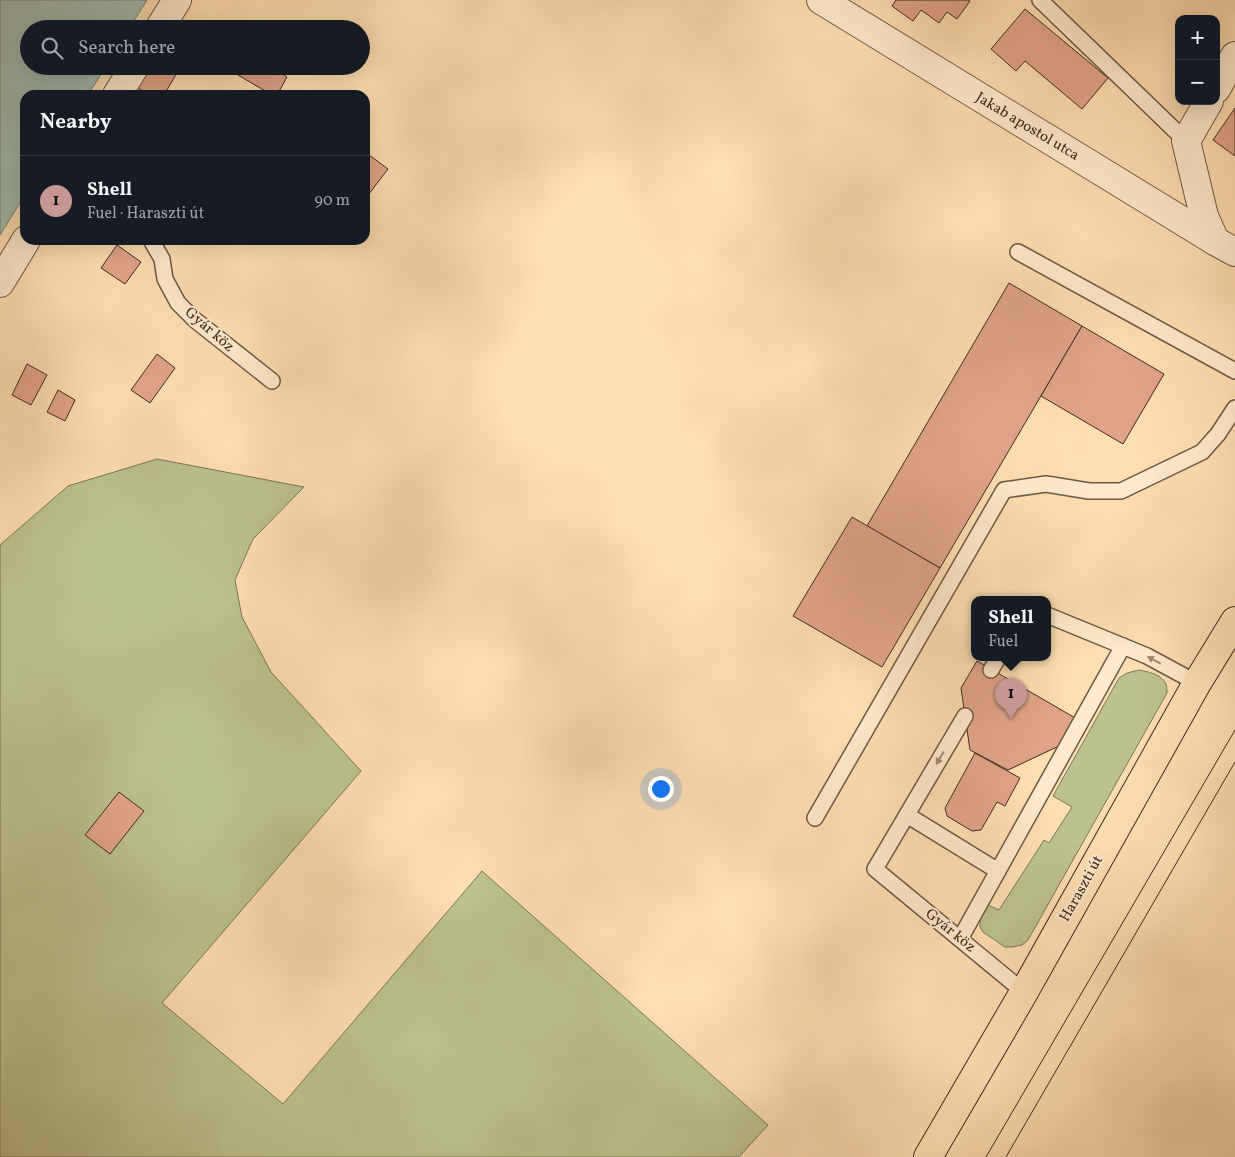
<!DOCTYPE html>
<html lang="en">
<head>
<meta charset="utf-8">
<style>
  body { margin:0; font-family:Vollkorn,serif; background:#242831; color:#f1f3f6 }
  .controls { position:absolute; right:15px; top:15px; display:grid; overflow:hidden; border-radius:10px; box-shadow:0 5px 20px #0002 }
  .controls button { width:45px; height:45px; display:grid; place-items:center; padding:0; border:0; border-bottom:1px solid #363941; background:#171b24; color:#f1f3f6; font:25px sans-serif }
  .you { position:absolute; left:660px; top:788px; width:18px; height:18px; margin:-12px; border:4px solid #fff; border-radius:50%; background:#1a73e8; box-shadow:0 0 0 8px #1a73e833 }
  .badge { display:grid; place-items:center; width:32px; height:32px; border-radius:50%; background:#c59692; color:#111; font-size:16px; font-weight:700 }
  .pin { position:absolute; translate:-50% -41px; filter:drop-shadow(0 1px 2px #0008) }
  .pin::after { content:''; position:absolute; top:26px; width:18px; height:15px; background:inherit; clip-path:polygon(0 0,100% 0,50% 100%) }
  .popup { position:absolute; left:971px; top:596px; width:80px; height:65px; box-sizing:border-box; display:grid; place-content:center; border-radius:10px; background:#171b24; filter:drop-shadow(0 1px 4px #0005); font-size:16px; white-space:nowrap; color:#9ea1a6 }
  .popup b { font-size:19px; color:#f1f3f6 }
  .popup::after { content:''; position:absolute; left:50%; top:100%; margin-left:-10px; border:10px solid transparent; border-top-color:#171b24 }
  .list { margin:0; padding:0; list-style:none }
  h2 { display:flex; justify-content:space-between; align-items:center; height:65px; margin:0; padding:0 20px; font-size:21px }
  h2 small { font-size:16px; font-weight:400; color:#9ea1a6 }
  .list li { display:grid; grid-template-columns:32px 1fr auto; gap:15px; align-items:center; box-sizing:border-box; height:90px; padding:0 20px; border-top:1px solid #363941 }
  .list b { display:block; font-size:19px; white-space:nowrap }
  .list p { margin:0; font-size:16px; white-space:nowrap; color:#9ea1a6 }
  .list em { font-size:16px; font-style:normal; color:#9ea1a6 }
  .icon { flex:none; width:28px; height:28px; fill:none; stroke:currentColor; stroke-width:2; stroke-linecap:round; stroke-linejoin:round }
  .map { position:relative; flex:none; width:1235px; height:1157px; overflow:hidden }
  .search { position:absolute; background:#171b24; box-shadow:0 5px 20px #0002; left:20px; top:20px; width:350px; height:55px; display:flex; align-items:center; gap:12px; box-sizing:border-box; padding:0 18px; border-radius:28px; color:#9ea1a6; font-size:19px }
  .panel { position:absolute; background:#171b24; box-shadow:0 5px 20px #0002; left:20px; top:90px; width:350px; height:155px; border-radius:15px }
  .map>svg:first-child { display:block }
  .green { fill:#bcc28f; stroke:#7c7657 }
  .water { fill:#a1bcb1; stroke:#798277 }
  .building { fill:#e2a489; stroke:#3d2b1f }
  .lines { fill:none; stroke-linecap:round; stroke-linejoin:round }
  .service-casing { stroke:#6e5844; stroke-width:18 }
  .minor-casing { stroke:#6e5844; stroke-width:30 }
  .primary-casing { stroke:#3d2b1f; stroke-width:30 }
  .service { stroke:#ffeacd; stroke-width:15 }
  .minor { stroke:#ffeacd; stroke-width:28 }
  .primary { stroke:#ffdfb2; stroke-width:28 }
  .tram { stroke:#3d2b1f; stroke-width:1 }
  .oneway { fill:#9e8a76 }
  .labels { text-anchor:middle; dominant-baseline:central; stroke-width:4; stroke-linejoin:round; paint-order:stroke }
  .street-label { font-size:15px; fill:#3d2b1f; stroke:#ffeacd }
</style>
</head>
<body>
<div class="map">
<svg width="1235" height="1157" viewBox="0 0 1235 1157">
  <rect width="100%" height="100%" fill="#ffdfb2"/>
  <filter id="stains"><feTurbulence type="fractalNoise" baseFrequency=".004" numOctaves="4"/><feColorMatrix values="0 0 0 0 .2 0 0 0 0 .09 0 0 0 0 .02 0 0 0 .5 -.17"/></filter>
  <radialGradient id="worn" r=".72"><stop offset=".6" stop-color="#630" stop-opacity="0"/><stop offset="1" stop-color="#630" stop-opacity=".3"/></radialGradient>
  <!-- green -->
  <g class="green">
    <polygon points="157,459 304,487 253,539 235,580 242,617 271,672 361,771 162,1003 283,1104 482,871 768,1125 739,1157 0,1157 0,545 68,486"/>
    <path d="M1139,670C1149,672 1161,674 1166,684C1167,687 1167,690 1167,693L1028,940L1022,945L1013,947H1005L983,932L980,927V919L981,911L984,903L999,910L1044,840L1049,843L1072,807L1053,796L1119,678L1127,673Z"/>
  </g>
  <!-- water -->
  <polygon class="water" points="0,0 147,0 129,29 29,29 29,66 106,66 88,95 25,95 25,195 0,235"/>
  <!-- building -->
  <g class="building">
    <polygon points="896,0 968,0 970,1 957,19 947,12 939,23 921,10 913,21 892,6"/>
    <polygon points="1025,9 1108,78 1082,109 1025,61 1016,71 991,49"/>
    <polygon points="149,66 181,66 164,95 149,95 136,87"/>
    <polygon points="244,66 269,66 287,77 277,95 272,95 238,75"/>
    <polygon points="1235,108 1235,156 1213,140"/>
    <polygon points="365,152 388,169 365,199"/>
    <polygon points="117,245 141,262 125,284 101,268"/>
    <polygon points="1009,283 1082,326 940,568 867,526"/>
    <polygon points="1082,326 1164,374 1123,444 1041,396"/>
    <polygon points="157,354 175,368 150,403 131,390"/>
    <polygon points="27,364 47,375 31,405 12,395"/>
    <polygon points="58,390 75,400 65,421 47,412"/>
    <polygon points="852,517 940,568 882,667 793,616"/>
    <polygon points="977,661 1077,719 1059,746 1008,770 970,750 961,688"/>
    <polygon points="975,753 1020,778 1005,806 997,802 981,830 972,831 947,816 945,808"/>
    <polygon points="119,792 144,811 110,854 85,835"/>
  </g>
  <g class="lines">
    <!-- service casing -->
    <g class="service-casing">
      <g id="service">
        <polyline points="1040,0 1186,141"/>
        <polyline points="151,240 162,259 165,279 178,303 195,320 272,381"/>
        <polyline points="1018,252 1235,371"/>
        <polyline points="1047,615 1147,656 1197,683"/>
        <polyline points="991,670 998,658"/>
        <polyline points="965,716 875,869 1024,992"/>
        <polyline points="907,815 998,871"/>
        <polyline points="815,818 1004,490 1046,484 1089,491 1121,491 1202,452 1218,434 1235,408"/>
        <polyline points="960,939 1123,646"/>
      </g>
    </g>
    <!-- minor casing -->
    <g class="minor-casing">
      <g id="minor">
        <polyline points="821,0 1215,241 1235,252"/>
        <polyline points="159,29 177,0"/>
        <polyline points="1216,89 1235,56"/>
        <polyline points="117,95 135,66"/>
        <polyline points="1209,101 1186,141 1204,216 1215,241"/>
        <polyline points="0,283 26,240"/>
      </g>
    </g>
    <!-- primary casing -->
    <g class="primary-casing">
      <polyline id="primary" points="928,1157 1024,992 1197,683 1235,621"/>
    </g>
    <!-- service -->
    <use href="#service" class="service"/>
    <!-- minor -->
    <use href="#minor" class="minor"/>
    <!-- primary -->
    <use href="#primary" class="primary"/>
    <!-- tram -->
    <g class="tram">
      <polyline points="986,1157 1235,730"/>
      <polyline points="1006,1157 1235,762"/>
    </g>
  </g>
  <!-- one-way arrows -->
  <defs><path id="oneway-solid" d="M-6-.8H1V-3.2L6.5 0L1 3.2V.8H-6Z" transform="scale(1.25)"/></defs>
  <g class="oneway">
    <use href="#oneway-solid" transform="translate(1154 660) rotate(-152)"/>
    <use href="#oneway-solid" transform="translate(940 758) rotate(121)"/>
  </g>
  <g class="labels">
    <!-- street labels -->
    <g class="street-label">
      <text transform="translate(1027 127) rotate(31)">Jakab apostol utca</text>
      <text transform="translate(209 330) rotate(41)">Gyár köz</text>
      <text transform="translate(1082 889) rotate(-61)">Haraszti út</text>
      <text transform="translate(950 931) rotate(39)">Gyár köz</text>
    </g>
  </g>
  <rect width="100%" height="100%" filter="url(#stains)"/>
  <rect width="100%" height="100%" fill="url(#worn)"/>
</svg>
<div class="controls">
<button>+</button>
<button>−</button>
</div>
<div class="you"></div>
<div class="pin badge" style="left:1011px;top:719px">1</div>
<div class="popup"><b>Shell</b>Fuel</div>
<div class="search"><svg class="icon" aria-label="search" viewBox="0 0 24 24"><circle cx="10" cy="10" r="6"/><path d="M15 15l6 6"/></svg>Search here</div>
<section class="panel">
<h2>Nearby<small></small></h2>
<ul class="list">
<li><span class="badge">1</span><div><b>Shell</b><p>Fuel · Haraszti út</p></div><em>90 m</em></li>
</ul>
</section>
</div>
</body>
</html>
